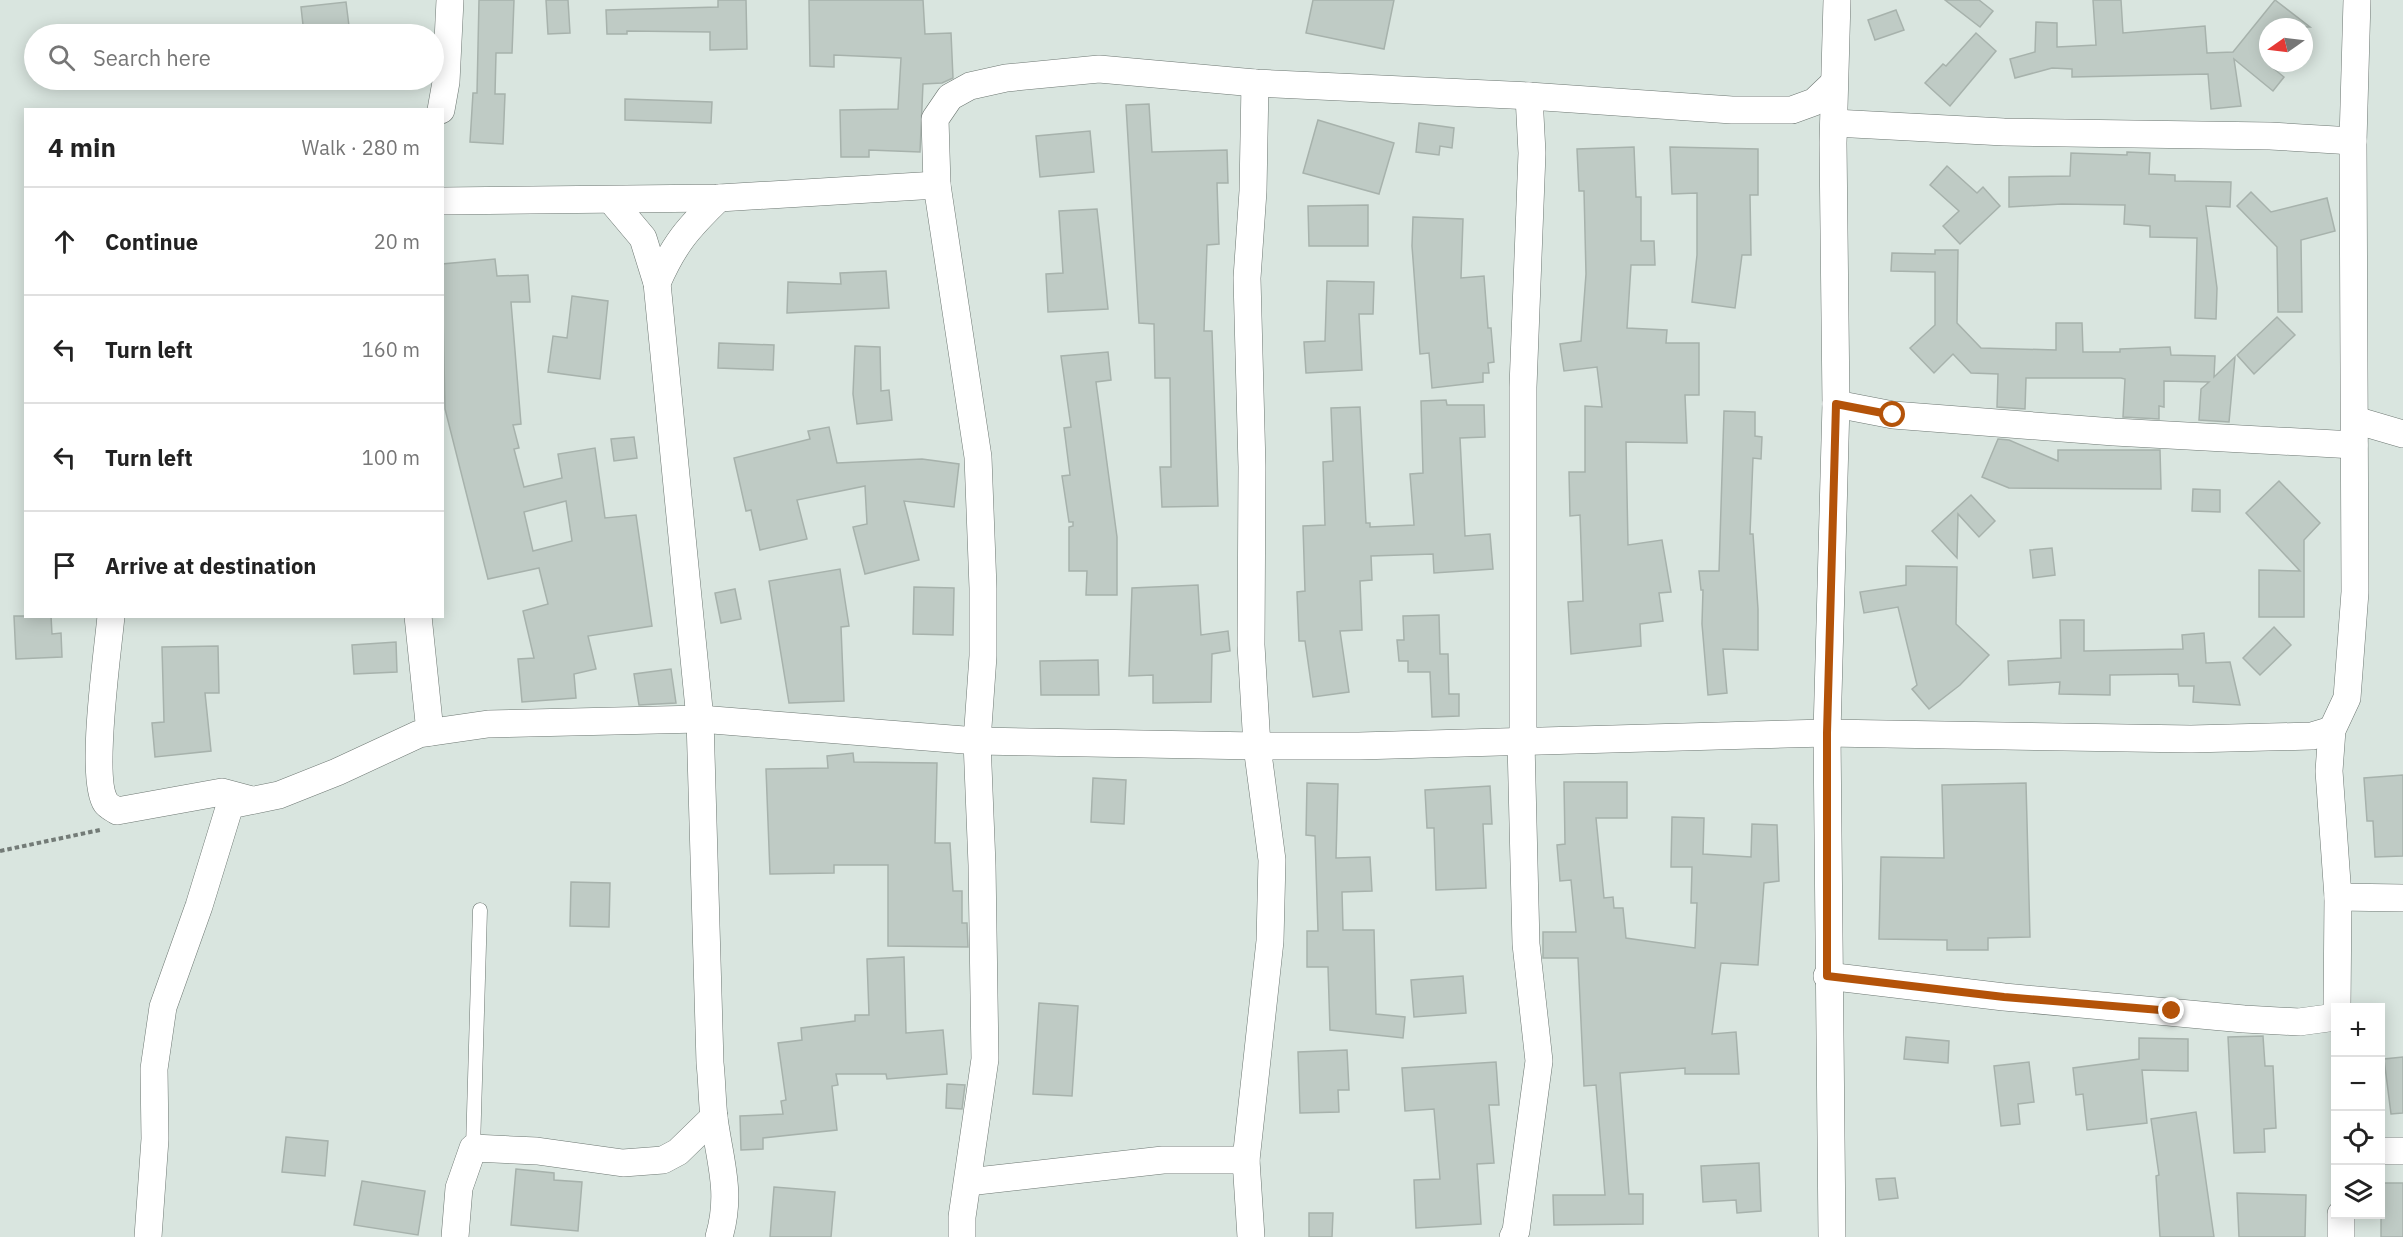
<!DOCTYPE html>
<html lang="en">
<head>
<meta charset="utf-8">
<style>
  body { margin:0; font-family:"IBM Plex Sans",sans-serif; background:#f6f6f6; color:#222 }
  .controls { position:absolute; right:18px; bottom:18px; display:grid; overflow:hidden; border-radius:0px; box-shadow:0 3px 15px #0003 }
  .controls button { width:54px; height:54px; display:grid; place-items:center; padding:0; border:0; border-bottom:2px solid #e0e0e0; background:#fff; color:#222; font:30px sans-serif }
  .compass { position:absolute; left:2259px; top:18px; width:54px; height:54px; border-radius:50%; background:#fff; box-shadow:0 3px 15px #0003; rotate:256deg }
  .stop { position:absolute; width:18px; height:18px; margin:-14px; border:4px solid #b45309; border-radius:50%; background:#fff }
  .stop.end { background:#b45309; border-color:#fff; box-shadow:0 2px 6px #0008 }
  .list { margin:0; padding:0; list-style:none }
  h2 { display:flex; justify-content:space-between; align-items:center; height:78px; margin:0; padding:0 24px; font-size:26px }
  h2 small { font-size:20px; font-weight:400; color:#767676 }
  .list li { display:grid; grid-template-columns:39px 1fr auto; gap:18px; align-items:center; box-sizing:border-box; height:108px; padding:0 24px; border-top:2px solid #e0e0e0 }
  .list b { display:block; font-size:22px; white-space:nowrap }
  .list em { font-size:20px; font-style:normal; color:#767676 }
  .icon { flex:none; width:33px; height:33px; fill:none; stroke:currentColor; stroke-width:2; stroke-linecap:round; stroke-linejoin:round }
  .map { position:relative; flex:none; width:2403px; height:1237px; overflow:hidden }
  .search { position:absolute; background:#fff; box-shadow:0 3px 15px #0003; left:24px; top:24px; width:420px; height:66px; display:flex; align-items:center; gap:15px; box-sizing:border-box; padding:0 21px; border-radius:33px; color:#767676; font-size:22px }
  .panel { position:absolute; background:#fff; box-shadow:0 3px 15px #0003; left:24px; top:108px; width:420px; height:510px; border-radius:0px }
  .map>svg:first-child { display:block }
  .building { fill:#bfcbc5; stroke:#a7b2ac; stroke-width:1.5; fill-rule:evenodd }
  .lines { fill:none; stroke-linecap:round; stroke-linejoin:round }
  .lane-casing { stroke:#6d7772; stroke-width:15 }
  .street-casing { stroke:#6d7772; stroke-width:28 }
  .path { stroke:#737b77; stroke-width:4; stroke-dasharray:4.5 3; stroke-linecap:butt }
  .lane { stroke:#fff; stroke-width:14 }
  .street { stroke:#fff; stroke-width:27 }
  .route { stroke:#b45309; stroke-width:8 }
</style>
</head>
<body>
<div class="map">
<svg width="2403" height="1237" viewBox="0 0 2403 1237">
  <rect width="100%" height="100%" fill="#d9e5df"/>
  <!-- building -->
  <g class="building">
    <polygon points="479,0 514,0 512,53 496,53 495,94 505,94 503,144 470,142 473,93 477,93"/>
    <polygon points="546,0 568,0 570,33 548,34"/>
    <polygon points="718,0 746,0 747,49 710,50 710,32 627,31 627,34 607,34 606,10 718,7"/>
    <polygon points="809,0 923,0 925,34 951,33 953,78 942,83 923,84 920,152 869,150 869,157 841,157 840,110 898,109 901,58 834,55 834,67 810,66"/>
    <polygon points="1313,0 1394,0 1384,49 1306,33"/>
    <polygon points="1945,0 1979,0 1993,11 1980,27"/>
    <polygon points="2093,0 2121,0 2123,33 2205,26 2207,53 2233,52 2275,0 2310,27 2268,27 2268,64 2284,77 2273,91 2234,59 2241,106 2211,109 2208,74 2072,77 2072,69 2052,68 2015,78 2010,59 2035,52 2036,22 2057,23 2057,47 2096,45"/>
    <polygon points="346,2 350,34 304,34 301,7"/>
    <polygon points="1896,10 1904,30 1875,40 1868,20"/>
    <polygon points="1976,33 1996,51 1950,106 1925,83 1943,64 1946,66"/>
    <polygon points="625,99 712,102 711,123 625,120"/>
    <polygon points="1149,104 1152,152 1227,150 1228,183 1217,183 1219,244 1207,245 1204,331 1212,331 1218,506 1162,507 1160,467 1171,467 1170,378 1155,378 1154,324 1139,323 1126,105"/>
    <polygon points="1318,120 1394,143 1379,194 1303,173"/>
    <polygon points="1419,123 1454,128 1452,148 1440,146 1439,155 1416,152"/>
    <polygon points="1090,131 1094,172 1040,177 1036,136"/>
    <polygon points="1634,147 1636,197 1641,197 1641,241 1654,241 1655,265 1631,265 1627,328 1667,330 1666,343 1699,343 1699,395 1685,395 1687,443 1626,442 1628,545 1662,540 1671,592 1659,593 1663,621 1640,624 1641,646 1571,654 1568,602 1583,601 1580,515 1570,516 1569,472 1585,472 1585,406 1602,407 1597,367 1564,371 1560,344 1581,341 1586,274 1584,191 1579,191 1577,149"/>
    <polygon points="1670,147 1758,149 1758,195 1750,195 1751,255 1742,255 1735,308 1692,302 1697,255 1697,193 1672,194"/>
    <polygon points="2127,152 2150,153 2149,174 2175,175 2175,181 2231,182 2230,207 2206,206 2217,288 2216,319 2195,318 2197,238 2150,237 2150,226 2124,224 2125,205 2062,204 2009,207 2009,177 2070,176 2071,153 2127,155"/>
    <polygon points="1947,166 1977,193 1983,187 2000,206 1960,244 1943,226 1959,211 1930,185"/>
    <polygon points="2251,192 2271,212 2327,198 2335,231 2301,240 2302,312 2278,312 2277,247 2237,206"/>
    <polygon points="1368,205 1368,246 1309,246 1308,206"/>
    <polygon points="1097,209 1108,309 1048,312 1046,274 1063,273 1059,211"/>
    <polygon points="1413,217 1463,219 1461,278 1484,276 1488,328 1491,328 1494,362 1488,363 1489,373 1483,373 1483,382 1432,388 1429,353 1420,354 1412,246"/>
    <polygon points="1935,250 1958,250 1957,323 1981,348 2056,350 2056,323 2082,323 2083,352 2120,352 2120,349 2170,347 2171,355 2215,356 2214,377 2235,357 2229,422 2199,420 2201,389 2209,382 2164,381 2164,407 2159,406 2159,419 2123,417 2125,379 2121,378 2026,378 2025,409 1997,407 1998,374 1971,373 1953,354 1934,373 1910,348 1935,325 1935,272 1891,271 1892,253 1935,254"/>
    <path d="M495,259L497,276L528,275L530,302H511L521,424L513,425L519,448L514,449L524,487L562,478L558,454L595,448L605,518L636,515L652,626L588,636L596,669L574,674L576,698L522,702L518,659L534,658L523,611L548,604L539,568L488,579L445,409L442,264ZM566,501L572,541L533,551L524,512Z"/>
    <polygon points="886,271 889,308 787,313 788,282 841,284 840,273"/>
    <polygon points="1327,281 1374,282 1373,314 1359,314 1362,370 1306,373 1304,342 1325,341"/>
    <polygon points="572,296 608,301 600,379 548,372 553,336 567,338"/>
    <polygon points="2277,317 2295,335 2254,374 2237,355"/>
    <polygon points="719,343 774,345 773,370 718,368"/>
    <polygon points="855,346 880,347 881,391 889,390 892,420 857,424 853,394"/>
    <polygon points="1108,352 1111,380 1096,382 1117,537 1117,595 1086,595 1087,571 1069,571 1069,527 1073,526 1073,522 1069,522 1062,476 1070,475 1064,428 1071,427 1061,356"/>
    <polygon points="1446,400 1447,405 1484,405 1485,437 1460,438 1465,536 1490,534 1493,569 1434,573 1433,554 1371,556 1372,580 1360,581 1362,630 1340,631 1349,692 1313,697 1305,641 1299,641 1297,592 1305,591 1303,526 1325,525 1323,462 1333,461 1331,408 1360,407 1366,523 1370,523 1370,527 1414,525 1410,474 1423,473 1421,401"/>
    <polygon points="1724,411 1755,412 1755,436 1762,437 1761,459 1753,458 1750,534 1753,534 1758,609 1758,650 1723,649 1727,693 1708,695 1702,624 1703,590 1701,590 1699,571 1719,571"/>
    <polygon points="829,427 837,463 922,459 959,464 954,507 904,501 919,560 865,574 853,527 867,524 865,486 797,500 807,539 760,550 751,510 746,511 734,458 810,439 808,431"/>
    <polygon points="634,437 637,458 614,461 611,439"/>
    <polygon points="1998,439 2009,440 2058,461 2058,450 2160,450 2161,489 2009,488 1982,477"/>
    <polygon points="2279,481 2320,523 2304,540 2304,617 2259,617 2259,570 2300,571 2246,513"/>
    <polygon points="2193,489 2220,490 2220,512 2192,511"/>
    <polygon points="1971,495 1995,521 1979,537 1958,514 1957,558 1932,531"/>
    <polygon points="2052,548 2055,575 2033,578 2030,550"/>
    <polygon points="1906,566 1957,567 1956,624 1989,655 1960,685 1929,709 1912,689 1917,685 1898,607 1864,613 1860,592 1906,585"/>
    <polygon points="840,569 849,626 841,627 844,701 789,703 769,581"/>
    <polygon points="1198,585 1201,635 1228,631 1230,651 1212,654 1211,702 1153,703 1153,675 1129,676 1132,588"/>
    <polygon points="914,587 954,588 953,635 913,634"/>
    <polygon points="735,589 741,619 721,623 715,593"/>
    <polygon points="1439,615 1440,654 1448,654 1449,694 1459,694 1459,716 1432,717 1430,672 1408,672 1408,661 1399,661 1397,640 1404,640 1403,616"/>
    <polygon points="14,616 51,616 52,634 61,633 62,657 16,659"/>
    <polygon points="2060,620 2084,620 2084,651 2183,649 2182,635 2204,633 2206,663 2230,662 2240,705 2193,702 2194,686 2179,686 2178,674 2110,675 2110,695 2059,694 2060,682 2009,685 2008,661 2061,658"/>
    <polygon points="2274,627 2291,645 2260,675 2243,658"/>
    <polygon points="396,642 397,672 354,674 352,645"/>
    <polygon points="218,646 219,693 205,693 211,751 155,757 152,723 164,722 162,647"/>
    <polygon points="1098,660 1099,695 1041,695 1040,661"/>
    <polygon points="671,669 676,703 639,705 634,674"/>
    <polygon points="853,753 854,762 937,763 935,843 950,843 953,891 962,891 962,923 967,923 968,947 888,946 888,865 834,865 834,873 770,874 766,769 828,768 827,756"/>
    <polygon points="2403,775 2403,856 2375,857 2373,821 2367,821 2364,778"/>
    <polygon points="1093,778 1126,780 1124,824 1091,822"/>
    <polygon points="1564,782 1627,782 1627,818 1596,818 1604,898 1613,897 1614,908 1623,908 1626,938 1695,948 1697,903 1691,903 1692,867 1671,867 1672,817 1704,818 1703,854 1751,857 1752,824 1777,825 1779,881 1764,883 1758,965 1721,963 1712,1034 1736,1032 1739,1074 1685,1074 1685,1068 1620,1073 1629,1194 1643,1194 1643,1224 1554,1225 1553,1195 1605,1195 1596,1085 1584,1086 1578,958 1543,958 1543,932 1576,932 1571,880 1560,881 1557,845 1565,844"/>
    <polygon points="1307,783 1338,784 1336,858 1370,857 1372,891 1342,892 1343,930 1374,930 1376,1014 1405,1017 1403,1038 1330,1030 1328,967 1307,967 1307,931 1318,931 1315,836 1306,835"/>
    <polygon points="2026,783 2030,937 1988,938 1988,950 1947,950 1947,940 1879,939 1881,857 1944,858 1942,785"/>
    <polygon points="1490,786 1492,824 1483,824 1486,888 1436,890 1434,828 1427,828 1425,790"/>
    <polygon points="571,882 610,883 609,927 570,926"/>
    <polygon points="904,957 906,1033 943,1030 947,1074 887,1079 886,1074 836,1074 838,1085 832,1086 837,1130 763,1138 763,1149 741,1150 740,1116 783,1114 781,1101 786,1100 778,1043 802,1040 801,1028 855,1021 855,1015 869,1015 867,959"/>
    <polygon points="1463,976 1466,1013 1414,1017 1411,980"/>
    <polygon points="1039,1003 1078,1006 1072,1096 1033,1094"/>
    <polygon points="2263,1036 2265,1066 2273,1066 2276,1128 2264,1129 2265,1152 2234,1153 2228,1037"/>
    <polygon points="1906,1037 1949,1041 1948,1063 1904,1059"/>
    <polygon points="2139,1038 2188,1039 2188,1071 2142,1070 2147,1123 2087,1130 2083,1094 2076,1095 2073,1068 2139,1059"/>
    <polygon points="1347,1050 1349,1090 1338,1090 1339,1112 1300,1113 1298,1052"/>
    <polygon points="2403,1057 2403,1113 2391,1114 2384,1059"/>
    <polygon points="1496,1062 1499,1105 1489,1105 1494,1163 1477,1164 1481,1224 1416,1228 1414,1180 1440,1179 1434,1109 1405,1111 1402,1068"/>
    <polygon points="2029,1062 2034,1102 2018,1104 2020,1124 2001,1126 1994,1066"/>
    <polygon points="947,1084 965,1085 962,1109 946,1108"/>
    <polygon points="2196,1112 2214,1237 2160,1237 2156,1176 2159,1175 2151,1119"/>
    <polygon points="286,1137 328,1141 325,1176 282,1172"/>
    <polygon points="1759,1163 1761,1211 1737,1213 1736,1200 1703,1202 1701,1166"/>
    <polygon points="516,1169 554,1173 554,1180 582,1182 578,1231 511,1225"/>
    <polygon points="1895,1178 1898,1198 1879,1200 1876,1179"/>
    <polygon points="362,1181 425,1191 418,1235 354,1225"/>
    <rect x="2381" y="1183" width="22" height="54"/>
    <polygon points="774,1187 835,1192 831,1237 770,1237"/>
    <polygon points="2237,1193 2306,1195 2305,1237 2239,1237"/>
    <polygon points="1309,1213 1333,1213 1332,1237 1309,1237"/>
  </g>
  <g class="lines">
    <!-- lane casing -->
    <g class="lane-casing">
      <polyline id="lane" points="473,1148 480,910"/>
    </g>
    <!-- street casing -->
    <g class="street-casing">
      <g id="street">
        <polyline points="441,110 446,82 450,0"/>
        <polyline points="1834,123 2004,132 2270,136 2353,141"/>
        <path d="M611,200L643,238L657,283L700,719L710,1063C712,1081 712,1100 714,1118C720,1162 732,1193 719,1237"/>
        <polyline points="442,201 719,198 937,185"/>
        <path d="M657,283C674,244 688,228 719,198"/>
        <polyline points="1836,404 1893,415 2114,432 2354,445"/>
        <polyline points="2355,420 2403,434"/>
        <path d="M111,616C108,650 89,779 106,803C108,806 114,809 117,811L222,792L252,800"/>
        <polyline points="418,616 430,732"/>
        <polyline points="1523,742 1523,387 1532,153 1529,96"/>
        <polyline points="2338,897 2403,898"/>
        <polyline points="1827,976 2004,997 2244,1019 2299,1022 2336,1017"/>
        <polyline points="2337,1008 2338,897 2329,771 2332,730 2347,698 2355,592 2353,141 2357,0"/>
        <polyline points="2380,1151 2403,1151"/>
        <polyline points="968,1182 1163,1160 1246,1160"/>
        <polyline points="2341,1214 2341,1237"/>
        <polyline points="148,1237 155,1139 154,1069 163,1007 199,906 230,805 279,795 337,772 419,734 488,724 700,719 977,741 1257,746 1359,746 1827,733 2191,739 2312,736 2332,730"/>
        <polyline points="455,1237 459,1188 473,1148 537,1151 623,1163 663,1160 678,1152 714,1117"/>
        <polyline points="962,1237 962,1217 985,1059 982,865 977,741 983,656 983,588 978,457 937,185 935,119 950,97 970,86 1006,78 1099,69 1255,83 1529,96 1732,110 1792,110 1814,102 1834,83"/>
        <polyline points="1251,1237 1246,1160 1270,941 1272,860 1257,746 1251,645 1252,467 1247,278 1253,191 1255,83"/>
        <polyline points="1513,1237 1516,1231 1539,1061 1526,944 1521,742"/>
        <polyline points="1832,1237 1827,733 1836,404 1833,143 1837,0"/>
      </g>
    </g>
    <!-- path -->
    <polyline class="path" points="0,851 100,830"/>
    <!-- lane -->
    <use href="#lane" class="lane"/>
    <!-- street -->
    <use href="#street" class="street"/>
  </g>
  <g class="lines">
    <!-- route -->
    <polyline class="route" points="1893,415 1836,404 1827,733 1827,976 2004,997 2172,1011"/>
  </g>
</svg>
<div class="controls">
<button>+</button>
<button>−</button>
<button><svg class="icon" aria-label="locate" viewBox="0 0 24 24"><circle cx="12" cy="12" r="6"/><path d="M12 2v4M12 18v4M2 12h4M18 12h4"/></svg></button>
<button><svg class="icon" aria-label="layers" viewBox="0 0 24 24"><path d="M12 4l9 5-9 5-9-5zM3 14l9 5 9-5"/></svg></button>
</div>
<svg class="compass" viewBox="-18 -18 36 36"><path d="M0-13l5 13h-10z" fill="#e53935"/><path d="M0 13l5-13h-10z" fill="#767676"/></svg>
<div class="stop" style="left:1893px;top:415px"></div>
<div class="stop end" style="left:2172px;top:1011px"></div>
<div class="search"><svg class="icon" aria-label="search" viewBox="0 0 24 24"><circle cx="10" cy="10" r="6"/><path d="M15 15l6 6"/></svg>Search here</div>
<section class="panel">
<h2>4 min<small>Walk · 280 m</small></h2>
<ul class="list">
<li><svg class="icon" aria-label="ahead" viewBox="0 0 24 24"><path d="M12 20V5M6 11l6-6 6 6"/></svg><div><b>Continue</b></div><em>20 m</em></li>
<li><svg class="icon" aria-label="left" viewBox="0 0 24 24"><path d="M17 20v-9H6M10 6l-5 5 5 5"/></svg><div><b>Turn left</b></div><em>160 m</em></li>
<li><svg class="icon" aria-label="left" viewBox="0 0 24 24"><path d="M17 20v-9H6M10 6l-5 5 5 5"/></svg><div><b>Turn left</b></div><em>100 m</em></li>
<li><svg class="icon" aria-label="arrive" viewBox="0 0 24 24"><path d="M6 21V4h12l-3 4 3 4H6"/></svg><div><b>Arrive at destination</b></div></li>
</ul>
</section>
</div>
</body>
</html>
